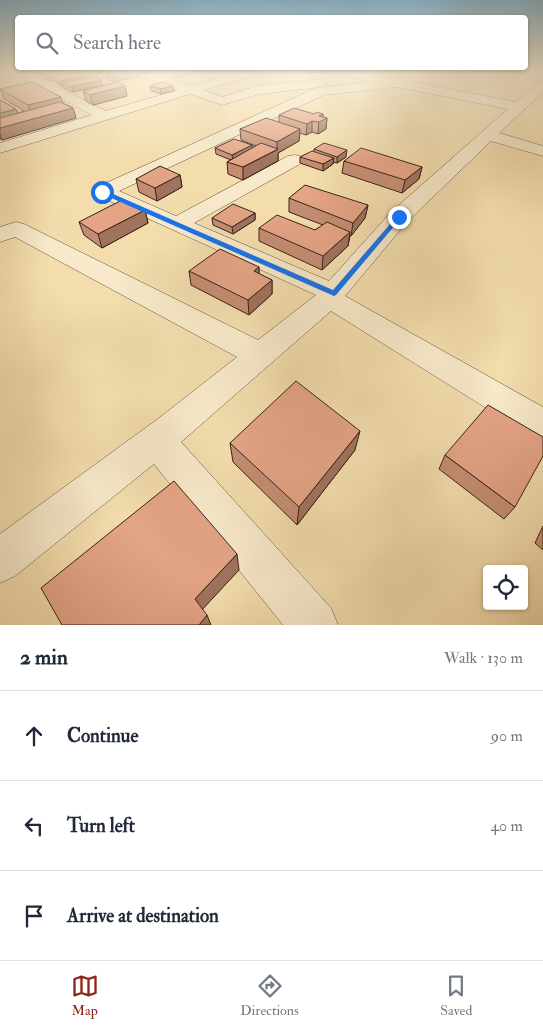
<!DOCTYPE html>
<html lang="en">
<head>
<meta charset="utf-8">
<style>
  body { margin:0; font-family:"IM FELL Double Pica",serif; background:#f6f6f7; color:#1f2937 }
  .controls { position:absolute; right:15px; bottom:15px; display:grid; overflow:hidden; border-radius:5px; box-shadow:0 1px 4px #0004 }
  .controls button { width:45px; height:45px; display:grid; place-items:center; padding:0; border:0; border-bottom:1px solid #e0e1e3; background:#fff; color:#1f2937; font:25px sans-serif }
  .stop { position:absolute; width:15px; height:15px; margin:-11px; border:4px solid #1a73e8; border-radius:50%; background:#fff }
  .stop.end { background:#1a73e8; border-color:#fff; box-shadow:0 1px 5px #0008 }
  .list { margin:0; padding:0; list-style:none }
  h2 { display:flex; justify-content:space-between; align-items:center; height:65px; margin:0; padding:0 20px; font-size:21px }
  h2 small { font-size:16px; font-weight:400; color:#747a83 }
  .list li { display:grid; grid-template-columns:32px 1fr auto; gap:15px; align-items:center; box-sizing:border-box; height:90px; padding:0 20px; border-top:1px solid #e0e1e3 }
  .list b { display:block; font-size:19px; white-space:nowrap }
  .list em { font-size:16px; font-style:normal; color:#747a83 }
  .icon { flex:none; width:28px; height:28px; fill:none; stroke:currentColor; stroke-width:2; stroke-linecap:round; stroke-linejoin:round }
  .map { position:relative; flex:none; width:543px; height:625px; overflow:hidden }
  .search { position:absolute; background:#fff; box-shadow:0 1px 4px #0004; left:15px; right:15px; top:15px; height:55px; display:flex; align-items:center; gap:12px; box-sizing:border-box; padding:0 18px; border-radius:5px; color:#747a83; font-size:19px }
  .sheet { height:335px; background:#fff }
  nav { display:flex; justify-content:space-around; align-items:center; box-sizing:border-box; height:70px; border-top:1px solid #e0e1e3; background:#fff; font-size:14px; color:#747a83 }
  nav a { display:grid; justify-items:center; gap:2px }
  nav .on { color:#8f2418 }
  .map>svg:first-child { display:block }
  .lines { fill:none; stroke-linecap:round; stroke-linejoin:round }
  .minor-casing { stroke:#68523e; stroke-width:1 }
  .minor { fill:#f7e9ca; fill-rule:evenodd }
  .wall { fill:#c48d73; stroke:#392319 }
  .shaded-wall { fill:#a0735e; stroke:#392319 }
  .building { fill:#e4a486; stroke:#392319 }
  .route { fill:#1a73e8 }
</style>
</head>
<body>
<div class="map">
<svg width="543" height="625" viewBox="0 0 543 625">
  <rect width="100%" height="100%" fill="#f3ddad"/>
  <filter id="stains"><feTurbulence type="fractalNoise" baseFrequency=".004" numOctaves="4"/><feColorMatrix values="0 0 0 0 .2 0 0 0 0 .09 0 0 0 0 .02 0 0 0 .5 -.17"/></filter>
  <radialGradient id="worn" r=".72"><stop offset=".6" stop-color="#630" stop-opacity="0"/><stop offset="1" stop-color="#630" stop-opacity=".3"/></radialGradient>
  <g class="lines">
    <!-- minor casing -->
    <g class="minor-casing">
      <g id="minor">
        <polygon points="13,73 29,73 106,111 178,90 138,76 136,73 154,73 191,86 234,73 253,73 251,76 204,90 222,97 257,86 321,79 327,83 321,87 259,94 222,105 190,94 0,153 0,143 92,115"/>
        <path d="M348,73H365L516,102L539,82L543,81V92L499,133L543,146V156L491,141L407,222L345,296L543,407V440L531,436L331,311L181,442L331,608L338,625H283L154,464L15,576L0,583V534L159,418L237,357L15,237L0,242V227L16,222L24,224L258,340L316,295L103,198L95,196L92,192L95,188L316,88L369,82L350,76ZM397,87L508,109L391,212L329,281L194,223L300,164L303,160L300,156L294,155L288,156L176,216L119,191L324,95Z"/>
      </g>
    </g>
    <!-- minor -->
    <use href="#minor" class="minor"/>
  </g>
  <!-- wall -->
  <g class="wall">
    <polygon points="38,73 96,73 97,78 101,80 103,85 73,92 64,88 63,86 61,86 56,82 55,80 50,81 44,78 43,76"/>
    <polygon points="163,73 194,73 177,78"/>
    <polygon points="106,74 140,76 114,82 107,79"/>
    <polygon points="125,86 127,96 93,105 86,101 83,91"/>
    <polygon points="150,86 174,91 161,94 151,91"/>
    <polygon points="0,89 63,103 73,108 76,118 2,140 0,139 0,100 16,109 18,113 24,111 4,99"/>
    <polygon points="323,114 323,117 327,118 326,129 318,134 312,132 306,135 300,133 299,141 278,153 278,161 243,180 228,174 227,162 231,160 216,154 215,148 252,145 252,148 256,146 241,140 240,129 279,122 279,115"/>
    <polygon points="314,149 346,157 337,163 333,162 333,164 323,171 300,163 300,157 314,151"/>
    <polygon points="344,161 422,167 419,179 402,193 342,173"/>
    <polygon points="180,175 182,187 157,201 139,192 136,179"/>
    <polygon points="289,198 368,205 365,218 351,236 350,236 348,246 322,270 259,241 259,228 315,230 323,225 289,212"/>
    <polygon points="145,210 148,223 102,248 84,235 79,222"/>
    <polygon points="255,213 255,220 233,234 213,225 212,218"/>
    <polygon points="259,267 259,274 272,280 272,294 249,315 191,285 189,271"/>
    <polygon points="230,443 355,450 297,525 233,462"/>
    <polygon points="445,455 515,507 504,519 439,469"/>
    <polygon points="543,526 543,550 535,543"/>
  </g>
  <!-- shaded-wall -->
  <g class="shaded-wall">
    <polygon points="62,73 86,73 54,77 55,80 50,81 48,76"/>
    <polygon points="96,73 97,78 62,83 63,86 61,86 60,81"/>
    <polygon points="130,73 140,73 140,76 114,82 113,77"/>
    <polygon points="177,73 194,73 177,78"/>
    <polygon points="101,80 103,85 73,92 72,87"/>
    <polygon points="125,86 127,96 93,105 90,95"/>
    <polygon points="173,86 174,91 161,94 160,89"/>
    <polygon points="61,97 64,107 32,116 28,105"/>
    <polygon points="73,108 76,118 2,140 0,134 0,128"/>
    <polygon points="16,109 20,120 0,125 0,113"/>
    <polygon points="323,114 323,120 327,118 326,129 318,134 319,116"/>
    <polygon points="312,121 312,132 306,135 307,124"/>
    <polygon points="300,129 299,141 278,153 278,161 243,180 243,167 277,150 277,142"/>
    <polygon points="252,145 252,151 233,161 232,155"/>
    <polygon points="347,150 346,157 337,163 337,157"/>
    <polygon points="334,158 333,164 323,171 323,164"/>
    <polygon points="422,167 419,179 402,193 405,180"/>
    <polygon points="180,175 182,187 157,201 155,188"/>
    <polygon points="368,205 365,218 351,236 353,223"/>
    <polygon points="145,210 148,223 102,248 98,234"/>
    <polygon points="255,213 255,220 233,234 232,227"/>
    <polygon points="350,232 348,246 322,270 323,256"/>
    <polygon points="259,267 259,281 254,271"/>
    <polygon points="272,280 272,294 249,315 248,300"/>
    <polygon points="360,431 355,450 297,525 299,507"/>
    <polygon points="237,554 239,570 200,612 195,599"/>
    <polygon points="207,615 211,625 199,625"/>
  </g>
  <!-- building -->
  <g class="building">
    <polygon points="43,73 62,73 48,76"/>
    <polygon points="74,73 96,73 60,81 54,77"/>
    <polygon points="109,73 130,73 113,77 106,74"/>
    <polygon points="94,76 101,80 72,87 62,83"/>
    <polygon points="32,82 61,97 28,105 0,89"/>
    <polygon points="117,82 125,86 90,95 83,91"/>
    <polygon points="163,82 173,86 160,89 150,86"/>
    <polygon points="0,100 16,109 0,113"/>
    <polygon points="60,102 73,108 0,128 0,118"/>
    <polygon points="294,108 314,114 317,112 323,114 319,116 327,118 319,122 312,121 307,124 279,115"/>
    <polygon points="266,118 300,129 277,142 240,129"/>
    <polygon points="234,139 252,145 232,155 215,148"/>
    <polygon points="261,143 278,149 243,167 227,162"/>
    <polygon points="324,143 347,150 337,157 314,149"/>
    <polygon points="361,148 422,167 405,180 344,161"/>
    <polygon points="312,151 334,158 323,164 300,157"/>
    <polygon points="160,166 180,175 155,188 136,179"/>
    <polygon points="305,185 368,205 353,223 289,198"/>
    <polygon points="122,200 145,210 98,234 79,222"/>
    <polygon points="233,204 255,213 232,227 212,218"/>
    <polygon points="277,215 315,230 327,222 350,232 323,256 259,228"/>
    <polygon points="220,249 259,267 254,271 272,280 248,300 189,271"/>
    <polygon points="296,381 360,431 299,507 230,443"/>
    <polygon points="488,405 543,437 543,456 515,507 445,455"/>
    <polygon points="174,481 237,554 195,599 207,615 199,625 62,625 41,588"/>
  </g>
  <!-- sky -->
  <linearGradient id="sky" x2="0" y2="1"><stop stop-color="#89b7d0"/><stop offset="0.45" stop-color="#faf0da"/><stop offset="1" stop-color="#faf0da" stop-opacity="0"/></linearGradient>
  <rect width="543" height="161" fill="url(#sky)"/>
  <!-- route -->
  <polygon class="route" points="100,190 104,190 333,290 397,216 402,217 336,295 334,296 100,193"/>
  <rect width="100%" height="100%" filter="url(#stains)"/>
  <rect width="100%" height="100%" fill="url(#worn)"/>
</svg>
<div class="controls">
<button><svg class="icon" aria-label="locate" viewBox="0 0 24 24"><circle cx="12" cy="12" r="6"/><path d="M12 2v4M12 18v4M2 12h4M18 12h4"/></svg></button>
</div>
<div class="stop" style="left:102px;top:192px"></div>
<div class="stop end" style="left:399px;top:217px"></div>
<div class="search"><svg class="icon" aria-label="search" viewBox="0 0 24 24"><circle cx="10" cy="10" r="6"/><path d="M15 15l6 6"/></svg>Search here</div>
</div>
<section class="sheet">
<h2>2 min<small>Walk · 130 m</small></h2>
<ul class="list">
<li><svg class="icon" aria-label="ahead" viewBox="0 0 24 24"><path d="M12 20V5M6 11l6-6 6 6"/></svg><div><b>Continue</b></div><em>90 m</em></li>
<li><svg class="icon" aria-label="left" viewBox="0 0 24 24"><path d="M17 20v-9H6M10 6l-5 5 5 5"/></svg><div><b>Turn left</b></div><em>40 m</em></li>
<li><svg class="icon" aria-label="arrive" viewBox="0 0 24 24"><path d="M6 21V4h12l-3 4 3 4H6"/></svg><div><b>Arrive at destination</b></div></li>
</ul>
</section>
<nav>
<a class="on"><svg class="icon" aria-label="map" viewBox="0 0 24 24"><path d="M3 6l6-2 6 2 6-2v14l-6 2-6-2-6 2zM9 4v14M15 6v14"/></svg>Map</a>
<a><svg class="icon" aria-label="directions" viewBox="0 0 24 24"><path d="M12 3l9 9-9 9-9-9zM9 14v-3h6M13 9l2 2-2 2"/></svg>Directions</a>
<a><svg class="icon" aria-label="saved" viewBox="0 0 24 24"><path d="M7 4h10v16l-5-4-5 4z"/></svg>Saved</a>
</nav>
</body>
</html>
